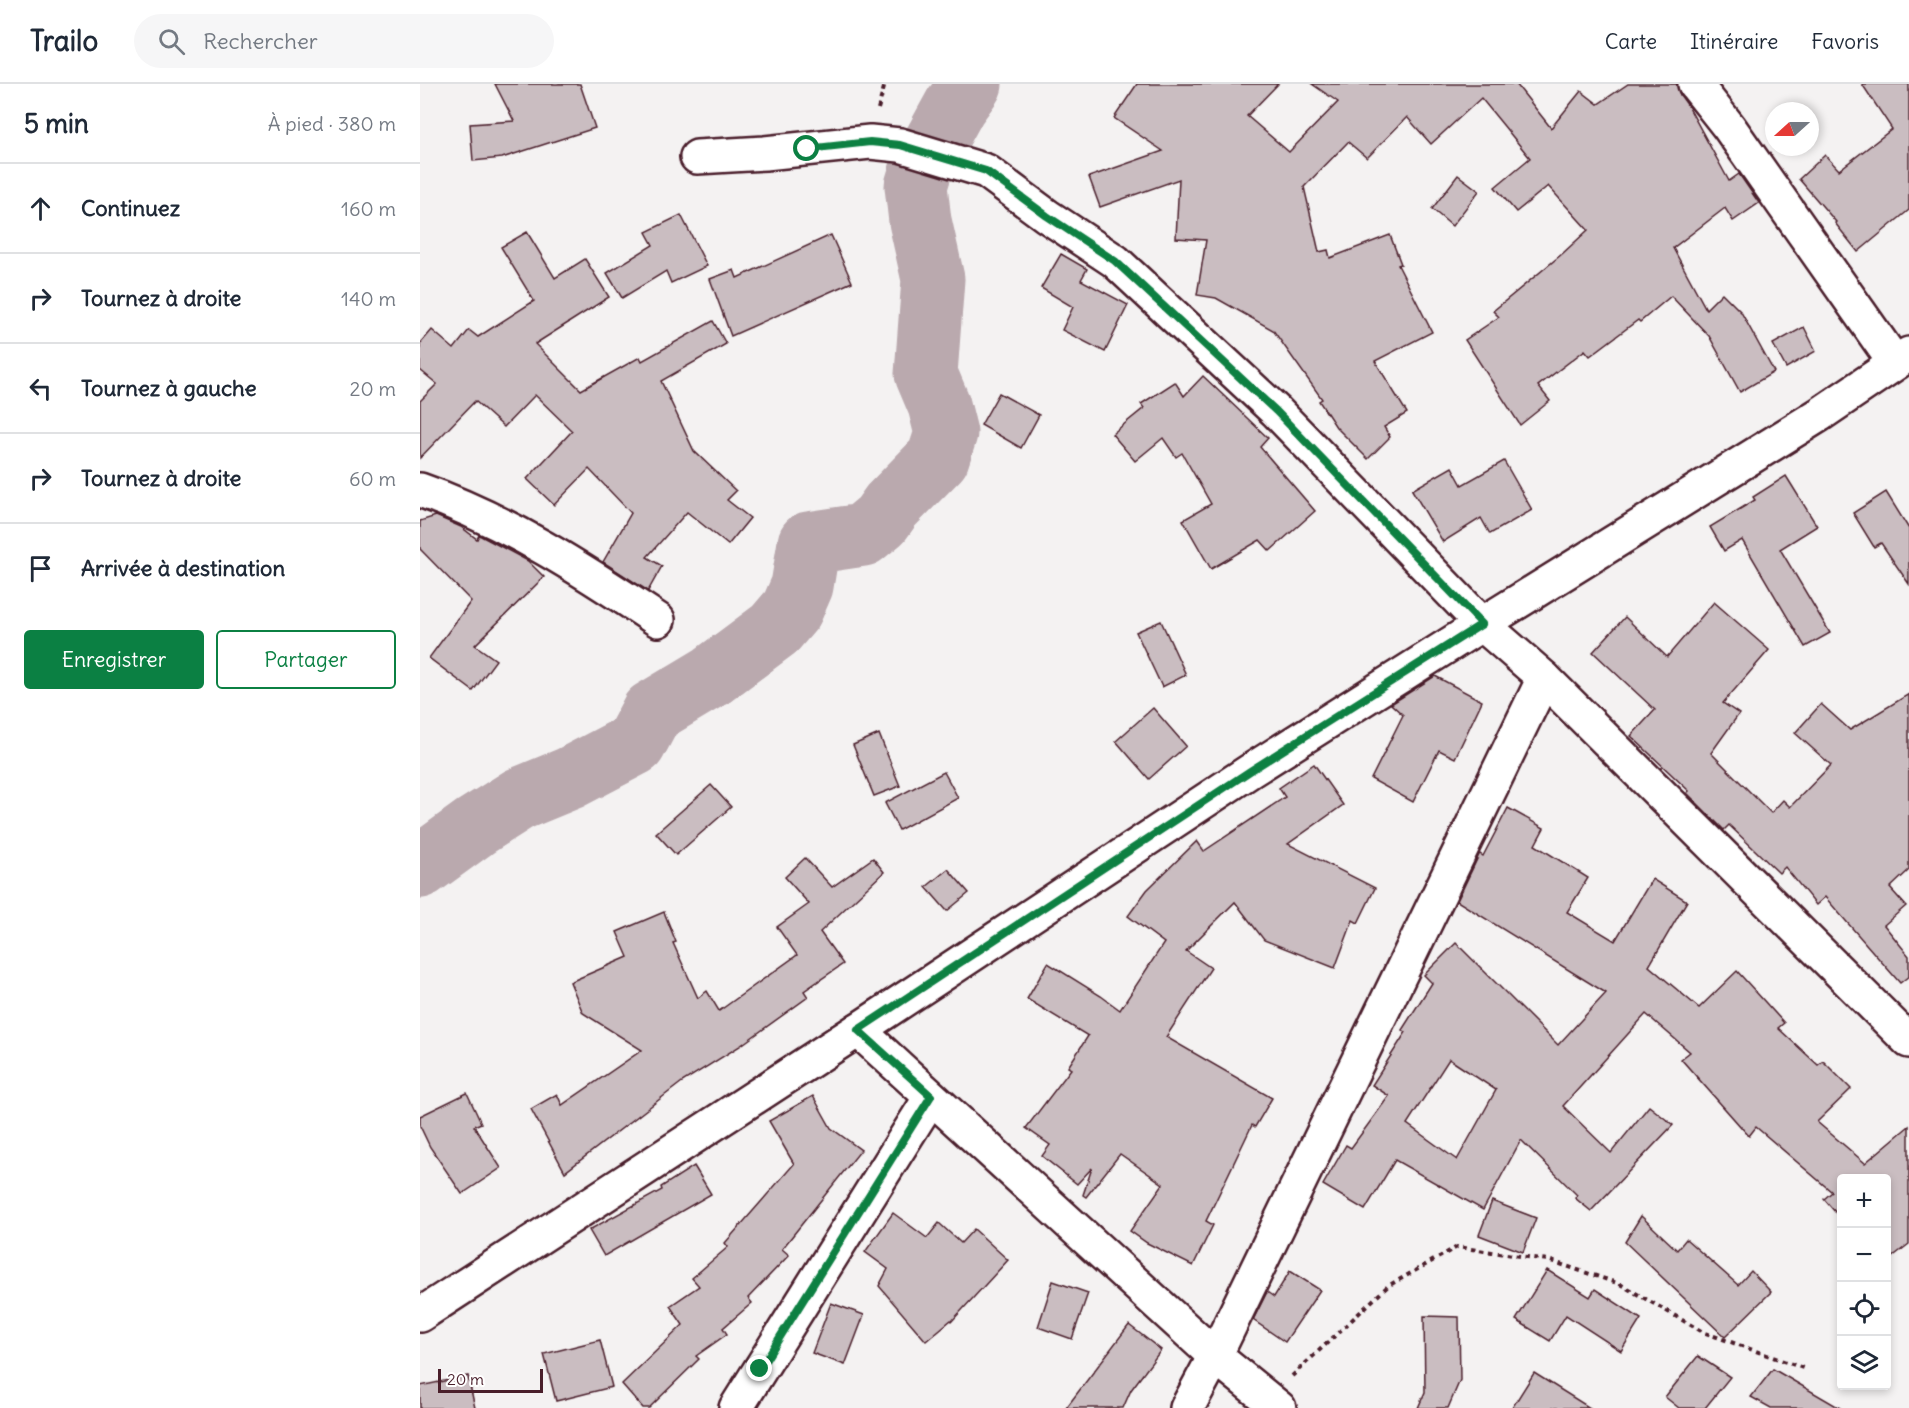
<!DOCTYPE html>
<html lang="fr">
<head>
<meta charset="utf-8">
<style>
  body { margin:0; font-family:Delius,sans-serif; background:#f6f6f7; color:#1f2937 }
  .controls { position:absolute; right:18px; bottom:18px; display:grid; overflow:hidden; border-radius:6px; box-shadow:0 3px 9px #0003 }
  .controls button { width:54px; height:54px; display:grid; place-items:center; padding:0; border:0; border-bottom:2px solid #e0e1e3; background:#fff; color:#1f2937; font:30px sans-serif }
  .compass { position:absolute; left:1345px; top:18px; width:54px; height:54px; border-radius:50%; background:#fff; box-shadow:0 3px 9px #0003; rotate:249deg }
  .scale { position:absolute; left:18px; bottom:15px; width:105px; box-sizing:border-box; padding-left:6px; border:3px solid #4a1f2b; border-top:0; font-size:16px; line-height:21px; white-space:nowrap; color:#4a1f2b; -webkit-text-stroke:4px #fff; paint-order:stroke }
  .stop { position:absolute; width:18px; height:18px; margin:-14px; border:4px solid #0b8043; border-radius:50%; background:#fff }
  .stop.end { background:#0b8043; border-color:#fff; box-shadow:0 2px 6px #0008 }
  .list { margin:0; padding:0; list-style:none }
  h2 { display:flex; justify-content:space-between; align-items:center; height:78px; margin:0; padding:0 24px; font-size:26px }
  h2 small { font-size:20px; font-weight:400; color:#747a83 }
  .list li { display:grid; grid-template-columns:39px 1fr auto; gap:18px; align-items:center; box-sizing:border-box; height:90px; padding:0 24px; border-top:2px solid #e0e1e3 }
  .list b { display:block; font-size:22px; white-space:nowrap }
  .list em { font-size:20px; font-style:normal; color:#747a83 }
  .actions { display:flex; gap:12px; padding:18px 24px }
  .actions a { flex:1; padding:14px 0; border:2px solid #0b8043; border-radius:6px; text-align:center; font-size:21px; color:#0b8043 }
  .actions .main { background:#0b8043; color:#fff }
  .icon { flex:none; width:33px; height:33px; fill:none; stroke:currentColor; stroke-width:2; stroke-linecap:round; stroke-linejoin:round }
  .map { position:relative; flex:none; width:1489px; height:1324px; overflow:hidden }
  header { display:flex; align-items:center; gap:36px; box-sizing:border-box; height:84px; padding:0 30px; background:#fff; border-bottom:2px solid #e0e1e3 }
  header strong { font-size:28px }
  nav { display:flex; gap:33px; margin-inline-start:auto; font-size:21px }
  .search { width:420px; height:54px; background:#f6f6f7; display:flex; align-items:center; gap:15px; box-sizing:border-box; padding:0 21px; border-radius:33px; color:#747a83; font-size:22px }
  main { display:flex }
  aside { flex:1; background:#fff }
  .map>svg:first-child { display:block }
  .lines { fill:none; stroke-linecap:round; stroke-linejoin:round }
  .river { stroke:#baa9ae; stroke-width:63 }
  .building { fill:#cabdc1; stroke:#4a1f2b; stroke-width:1.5; fill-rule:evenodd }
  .minor-casing { stroke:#4a1f2b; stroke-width:38 }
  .path { stroke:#4a1f2b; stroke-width:4; stroke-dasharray:4.5 4.5; stroke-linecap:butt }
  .minor { stroke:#fff; stroke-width:33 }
  .route { stroke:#0b8043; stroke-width:8 }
</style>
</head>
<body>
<header>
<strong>Trailo</strong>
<div class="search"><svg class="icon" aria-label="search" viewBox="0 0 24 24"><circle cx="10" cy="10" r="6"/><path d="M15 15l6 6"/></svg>Rechercher</div>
<nav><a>Carte</a><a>Itinéraire</a><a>Favoris</a></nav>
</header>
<main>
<aside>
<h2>5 min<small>À pied · 380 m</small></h2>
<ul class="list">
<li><svg class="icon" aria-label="ahead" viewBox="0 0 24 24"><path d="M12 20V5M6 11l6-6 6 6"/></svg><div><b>Continuez</b></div><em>160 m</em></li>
<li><svg class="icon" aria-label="right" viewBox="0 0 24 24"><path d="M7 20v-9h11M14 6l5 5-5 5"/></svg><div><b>Tournez à droite</b></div><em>140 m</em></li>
<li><svg class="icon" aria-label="left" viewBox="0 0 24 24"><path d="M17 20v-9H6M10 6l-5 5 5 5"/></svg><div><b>Tournez à gauche</b></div><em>20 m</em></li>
<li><svg class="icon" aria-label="right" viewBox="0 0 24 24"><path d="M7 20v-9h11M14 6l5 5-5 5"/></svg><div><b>Tournez à droite</b></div><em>60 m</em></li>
<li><svg class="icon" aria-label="arrive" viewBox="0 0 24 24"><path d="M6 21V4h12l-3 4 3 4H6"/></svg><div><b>Arrivée à destination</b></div></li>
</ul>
<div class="actions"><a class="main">Enregistrer</a><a>Partager</a></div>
</aside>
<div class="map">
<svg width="1489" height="1324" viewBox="0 0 1489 1324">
  <rect width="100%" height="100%" fill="#f4f2f2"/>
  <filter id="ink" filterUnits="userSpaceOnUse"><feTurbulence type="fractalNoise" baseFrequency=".0167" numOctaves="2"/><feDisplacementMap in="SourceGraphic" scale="12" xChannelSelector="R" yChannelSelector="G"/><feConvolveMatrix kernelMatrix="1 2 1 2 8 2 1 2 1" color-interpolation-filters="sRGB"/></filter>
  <g filter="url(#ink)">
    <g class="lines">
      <!-- river -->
      <polyline class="river" points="0,783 55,743 99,715 150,694 215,660 232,628 292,592 355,545 372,525 382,502 389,459 443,451 461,436 471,422 518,374 526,349 519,321 506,290 513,195 500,137 496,102 502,82 535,22 551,0"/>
    </g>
    <!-- building -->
    <g class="building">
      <polygon points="75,0 160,0 175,44 82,74 53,77 50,40 94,37"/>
      <polygon points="717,0 858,0 827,32 869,68 918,18 892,0 1096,0 1131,44 1161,7 1178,20 1208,0 1257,0 1260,11 1268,22 1309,97 1319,90 1339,119 1313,137 1305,124 1253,164 1286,225 1302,209 1321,228 1354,288 1320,308 1289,252 1251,212 1220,238 1218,236 1170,272 1165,266 1118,302 1130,317 1100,341 1045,256 1079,233 1073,227 1142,170 1168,146 1128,102 1096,128 1075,103 1110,74 1061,14 1011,60 987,33 947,74 928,58 884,103 899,168 908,166 910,174 970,151 981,180 978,181 1012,248 955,277 987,329 964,343 970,353 948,375 916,343 899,317 902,315 853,246 796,214 777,211 786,156 756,154 759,95 680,123 669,93 743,67 694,34"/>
      <polygon points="1442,0 1489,0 1489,126 1438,168 1415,139 1416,138 1379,95 1405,71 1419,86 1472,45"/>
      <polygon points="1038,91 1059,107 1032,142 1012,125"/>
      <polygon points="261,131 287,182 251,199 246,187 202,214 187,189 233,161 226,148"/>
      <polygon points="107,148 135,194 165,175 189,213 115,260 161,306 220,273 222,277 293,237 306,260 241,297 274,367 316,407 307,416 330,434 308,461 267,428 227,473 242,482 228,507 183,478 211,429 169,385 134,421 107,395 152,347 115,311 84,343 55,317 0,374 0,317 17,300 0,286 0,260 12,246 34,265 49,246 58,253 114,217 81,163"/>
      <polygon points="411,151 432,198 311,252 290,195 314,186 317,194"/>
      <polygon points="641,170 667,185 661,196 708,221 685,268 642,246 653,223 621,204"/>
      <polygon points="1384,243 1396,267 1366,284 1353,260"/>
      <polygon points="783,292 848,354 840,363 895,427 850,467 840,456 791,485 763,436 791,420 762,369 756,373 743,354 715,377 692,350 724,324 721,320 755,298 764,312"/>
      <polygon points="579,309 619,331 601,364 561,341"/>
      <polygon points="1084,377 1112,426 1070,450 1061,434 1023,458 992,406 1032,383 1042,401"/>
      <polygon points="1366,392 1397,442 1360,465 1410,549 1385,563 1322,456 1304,467 1290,443 1335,416 1333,413"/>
      <polygon points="1466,408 1489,445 1489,500 1461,459 1454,463 1433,429"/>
      <polygon points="16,432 41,443 57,455 59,451 108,477 124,493 55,561 76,576 53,607 9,574 51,517 0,465 0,437"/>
      <polygon points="1294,518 1349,566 1303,619 1319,630 1291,669 1351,729 1363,716 1370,723 1411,681 1375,649 1401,620 1430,646 1489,610 1489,786 1470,804 1486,822 1464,841 1489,872 1489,892 1480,899 1405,813 1396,821 1365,783 1359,789 1309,741 1304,746 1267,709 1269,707 1211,652 1235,626 1173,568 1205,533 1247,573"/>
      <polygon points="741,537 766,591 742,603 716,548"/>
      <polygon points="1015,592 1062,617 1035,674 1019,666 993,718 951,695 983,631 971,620"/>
      <polygon points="733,624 766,662 729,695 696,657"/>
      <polygon points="459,650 480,702 454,712 433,661"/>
      <polygon points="894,680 923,721 868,760 955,804 938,839 933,836 915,884 844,856 815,818 766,867 791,884 746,953 852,1014 835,1043 832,1041 786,1137 793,1141 773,1182 727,1159 710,1147 743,1100 700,1070 666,1113 663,1111 672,1084 657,1100 622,1072 630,1061 606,1044 651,985 648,983 668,952 607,915 628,879 681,912 700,926 744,859 708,832 727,806 777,757 784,767 865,713 859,704"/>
      <polygon points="524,688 538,714 479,746 465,719"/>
      <polygon points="291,701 311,723 256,771 236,749"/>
      <path d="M1088,724L1124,744L1115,761L1168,794L1147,828L1195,857L1232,795L1267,817L1229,882L1279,924L1317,887L1364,939L1358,944L1398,981L1403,977L1431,1005L1397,1038L1445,1079L1489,1042V1160L1467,1177V1095H1422V1136L1404,1115L1412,1108L1336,1043L1329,1052L1261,975L1270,968L1226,930L1143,1022L1191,1069L1229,1022L1253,1041L1171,1127L1155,1114L1157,1111L1101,1056L1063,1126L975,1076L945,1126L903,1101L926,1061L931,1064L969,1012L952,1001L986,948L982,946L1012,899L1004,891L1036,859L1138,961L1186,909L1037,817L1059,771L1060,770L1063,772ZM1029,975L1076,1006L1037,1076L987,1040Z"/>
      <polygon points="385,774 412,803 453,774 464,788 400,848 423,880 384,907 388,913 320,962 262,998 145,1088 111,1025 137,1010 142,1021 222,966 163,929 150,898 208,873 197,848 244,828 256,858 253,859 278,914 287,907 299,927 377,871 357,843 389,820 365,793"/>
      <polygon points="528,785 549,809 527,827 506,803"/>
      <polygon points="47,1009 61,1039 54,1042 81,1084 42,1110 10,1063 0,1042 0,1032"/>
      <polygon points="393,1012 411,1044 441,1066 362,1165 369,1171 328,1214 332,1219 303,1244 307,1250 276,1272 279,1275 229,1324 223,1324 202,1300 263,1241 250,1222 279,1202 272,1194 308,1163 305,1159 374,1080 349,1037"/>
      <polygon points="274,1082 291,1110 184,1172 169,1146 242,1106 241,1103"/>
      <polygon points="1072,1117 1116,1134 1103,1168 1059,1151"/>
      <polygon points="473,1129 507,1154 519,1139 541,1159 554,1145 588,1176 532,1237 531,1236 506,1257 459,1202 468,1185 445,1168"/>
      <polygon points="1221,1132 1257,1166 1266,1155 1318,1201 1331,1187 1351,1208 1305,1253 1205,1158"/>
      <polygon points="1127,1186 1170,1213 1175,1205 1221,1235 1201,1267 1146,1231 1130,1257 1096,1236"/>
      <polygon points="870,1187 900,1206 865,1258 833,1236 847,1208 854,1213"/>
      <polygon points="633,1197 668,1209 652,1255 618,1243"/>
      <polygon points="411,1219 444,1231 425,1281 392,1269"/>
      <polygon points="1004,1232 1039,1233 1040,1296 1028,1324 998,1324 1005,1308"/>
      <polygon points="709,1241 741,1266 711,1306 703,1324 646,1324"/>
      <polygon points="180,1256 192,1303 136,1317 124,1270"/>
      <polygon points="1278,1272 1310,1293 1285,1324 1259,1324 1245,1313"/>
      <polygon points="1353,1285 1420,1324 1351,1324 1331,1313"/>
      <polygon points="1114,1289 1170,1324 1092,1324"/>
      <polygon points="48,1292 55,1324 0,1324 0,1302"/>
    </g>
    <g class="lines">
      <!-- minor casing -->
      <g class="minor-casing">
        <g id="minor">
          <polyline points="1275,0 1309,43 1475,279"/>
          <polyline points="277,73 345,69 450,58 480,61 566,87 627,132 695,177 856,327 1062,540 1124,594 1489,957"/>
          <path d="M0,406C86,436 163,486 238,536"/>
          <polyline points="438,946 795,1272 859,1324"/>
          <polyline points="0,1231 438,946 830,687 1062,540 1399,331 1489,270"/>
          <polyline points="316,1324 511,1013"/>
          <polyline points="767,1324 795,1272 1124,594"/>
        </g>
      </g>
      <!-- path -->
      <g class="path">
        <polyline points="458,25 465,0"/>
        <polyline points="872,1292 968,1202 1037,1163 1128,1176 1200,1200 1283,1248 1383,1284"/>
      </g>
      <!-- minor -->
      <use href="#minor" class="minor"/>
    </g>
  </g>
  <g class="lines" filter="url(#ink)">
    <!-- route -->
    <polyline class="route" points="340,1285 511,1012 438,946 830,687 1062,540 856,327 695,177 627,132 566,87 480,61 450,58 387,65"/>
  </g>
</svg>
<div class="controls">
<button>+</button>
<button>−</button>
<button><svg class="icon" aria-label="locate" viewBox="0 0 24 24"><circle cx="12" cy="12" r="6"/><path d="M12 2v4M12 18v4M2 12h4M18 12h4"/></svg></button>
<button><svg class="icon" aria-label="layers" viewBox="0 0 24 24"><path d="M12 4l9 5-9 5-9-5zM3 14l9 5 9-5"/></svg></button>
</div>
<svg class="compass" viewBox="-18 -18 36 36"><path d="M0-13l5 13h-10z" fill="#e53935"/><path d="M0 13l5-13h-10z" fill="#747a83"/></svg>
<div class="scale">20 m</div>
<div class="stop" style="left:387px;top:65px"></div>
<div class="stop end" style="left:340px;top:1285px"></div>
</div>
</main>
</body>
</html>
